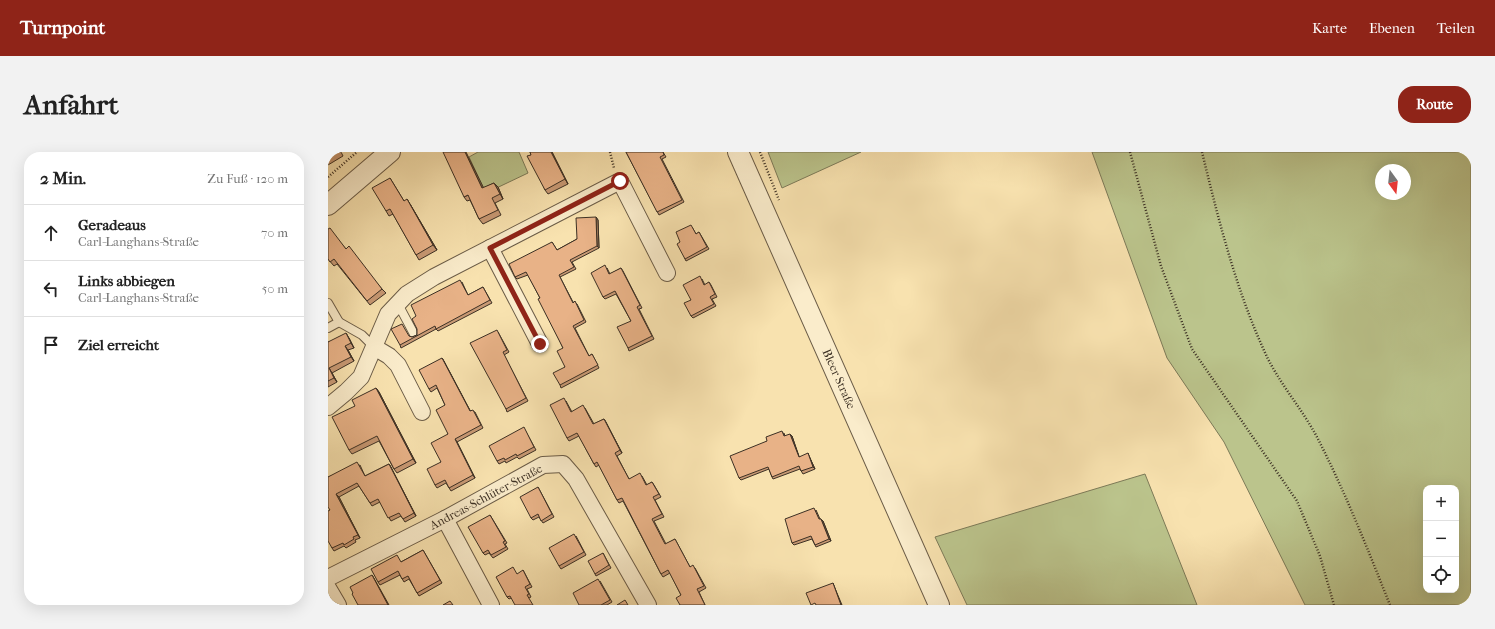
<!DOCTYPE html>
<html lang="de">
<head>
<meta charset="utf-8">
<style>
  body { margin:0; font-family:"IM FELL French Canon",serif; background:#f2f2f2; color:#222 }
  .controls { position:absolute; right:12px; bottom:12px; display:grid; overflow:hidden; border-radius:8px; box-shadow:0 4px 16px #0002 }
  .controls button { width:36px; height:36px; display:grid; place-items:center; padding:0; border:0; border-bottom:1px solid #e0e0e0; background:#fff; color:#222; font:20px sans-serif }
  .compass { position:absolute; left:1047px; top:12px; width:36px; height:36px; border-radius:50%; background:#fff; box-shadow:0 4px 16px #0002; rotate:165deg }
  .stop { position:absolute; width:12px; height:12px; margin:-9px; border:3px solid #8f2418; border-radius:50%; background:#fff }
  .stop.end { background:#8f2418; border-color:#fff; box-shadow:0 1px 4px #0008 }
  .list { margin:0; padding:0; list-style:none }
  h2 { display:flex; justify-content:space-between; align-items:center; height:52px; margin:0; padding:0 16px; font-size:17px }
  h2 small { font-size:13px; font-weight:400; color:#767676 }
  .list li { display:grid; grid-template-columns:26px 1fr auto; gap:12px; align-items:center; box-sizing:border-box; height:56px; padding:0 16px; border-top:1px solid #e0e0e0 }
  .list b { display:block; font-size:15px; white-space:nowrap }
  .list p { margin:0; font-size:13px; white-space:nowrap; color:#767676 }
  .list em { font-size:13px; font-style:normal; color:#767676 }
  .icon { flex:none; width:22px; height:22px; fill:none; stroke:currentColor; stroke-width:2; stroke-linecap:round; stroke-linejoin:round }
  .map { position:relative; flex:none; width:1143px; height:453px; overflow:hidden; border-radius:16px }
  header { display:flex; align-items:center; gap:24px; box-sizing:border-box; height:56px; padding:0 20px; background:#8f2418; color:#fff }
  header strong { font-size:19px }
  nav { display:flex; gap:22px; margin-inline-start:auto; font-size:14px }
  .intro { display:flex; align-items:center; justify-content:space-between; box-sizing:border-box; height:96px; padding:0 24px }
  h1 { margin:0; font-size:28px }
  .button { padding:10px 18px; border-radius:16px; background:#8f2418; color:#fff; font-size:14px; font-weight:700 }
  main { display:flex; gap:24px; padding:0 24px }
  aside { flex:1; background:#fff; border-radius:16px; box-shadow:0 4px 16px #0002 }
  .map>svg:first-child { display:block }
  .green { fill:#bbc48c; stroke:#7c7a58; fill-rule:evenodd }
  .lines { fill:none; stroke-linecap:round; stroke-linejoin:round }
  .service-casing { stroke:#6b5c47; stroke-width:10 }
  .minor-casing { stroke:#6b5c47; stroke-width:18 }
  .tertiary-casing { stroke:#6b5c47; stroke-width:22 }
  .path { stroke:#3c3024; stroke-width:2.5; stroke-dasharray:1 2; stroke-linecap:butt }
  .service { stroke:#faeccb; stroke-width:8 }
  .minor { stroke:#faeccb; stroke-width:16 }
  .tertiary { stroke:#faeccb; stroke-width:20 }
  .wall { fill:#c89974; stroke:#3c3024 }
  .shaded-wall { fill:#a27d5e; stroke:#3c3024 }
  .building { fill:#e8b287; stroke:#3c3024 }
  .route { stroke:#8f2418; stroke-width:5 }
  .labels { text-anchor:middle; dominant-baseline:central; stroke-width:3; stroke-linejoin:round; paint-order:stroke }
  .street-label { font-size:12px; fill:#3c3024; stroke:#faeccb }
</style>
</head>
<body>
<header>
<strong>Turnpoint</strong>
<nav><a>Karte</a><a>Ebenen</a><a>Teilen</a></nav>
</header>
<div class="intro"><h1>Anfahrt</h1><a class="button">Route</a></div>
<main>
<aside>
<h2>2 Min.<small>Zu Fuß · 120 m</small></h2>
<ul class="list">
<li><svg class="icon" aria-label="ahead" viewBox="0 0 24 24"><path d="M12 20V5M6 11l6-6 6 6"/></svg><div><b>Geradeaus</b><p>Carl-Langhans-Straße</p></div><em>70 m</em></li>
<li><svg class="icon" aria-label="left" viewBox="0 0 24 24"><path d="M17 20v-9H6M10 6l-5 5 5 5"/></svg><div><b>Links abbiegen</b><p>Carl-Langhans-Straße</p></div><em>50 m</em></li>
<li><svg class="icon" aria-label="arrive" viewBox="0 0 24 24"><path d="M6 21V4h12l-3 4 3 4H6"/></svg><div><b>Ziel erreicht</b></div></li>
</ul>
</aside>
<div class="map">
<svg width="1143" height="453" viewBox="0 0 1143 453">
  <rect width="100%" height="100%" fill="#f8e2af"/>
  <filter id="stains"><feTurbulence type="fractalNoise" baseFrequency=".005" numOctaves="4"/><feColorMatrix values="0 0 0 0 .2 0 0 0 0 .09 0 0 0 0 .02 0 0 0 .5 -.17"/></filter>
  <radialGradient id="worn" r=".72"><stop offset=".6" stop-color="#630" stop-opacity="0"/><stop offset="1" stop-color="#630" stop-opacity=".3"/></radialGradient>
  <!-- green -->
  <g class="green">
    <polygon points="150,0 191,0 200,21 158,41 141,5"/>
    <polygon points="440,0 533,0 454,36"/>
    <path d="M764,0H1143V453H977L896,290L839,206ZM1053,18H1077V42H1053ZM1098,336H1128V438H1098Z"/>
    <polygon points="817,322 869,453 639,453 607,385"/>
  </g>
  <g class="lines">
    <!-- service casing -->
    <g class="service-casing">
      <g id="service">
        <polyline points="0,151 11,170 34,183 46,195"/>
        <polyline points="70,152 86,182"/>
        <polyline points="0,176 11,170"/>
      </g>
    </g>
    <!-- minor casing -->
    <g class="minor-casing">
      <g id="minor">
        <polyline points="162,96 212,192"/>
        <polyline points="46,195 61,204 70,213 94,260"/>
        <polyline points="0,255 18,240 33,225 60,162 79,142 106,125 292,29 339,121"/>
        <polyline points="117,367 163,453"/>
        <polyline points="0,426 117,367 215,313 235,312 248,327 320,453"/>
        <polyline points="0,436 10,453"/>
      </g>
    </g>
    <!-- tertiary casing -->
    <g class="tertiary-casing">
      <g id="tertiary">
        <polyline points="410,0 611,453"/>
        <polyline points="0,53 62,0"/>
      </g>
    </g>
    <!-- path -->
    <g class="path">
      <polyline points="282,0 286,16"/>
      <polyline points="432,0 451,48"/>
      <polyline points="802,0 833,114 864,197 969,349 992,404 1006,453"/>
      <path d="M874,0C891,70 909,142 940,207C955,236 977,261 991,289C1018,342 1040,398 1062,453"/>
      <polyline points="0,25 29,0"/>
    </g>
    <!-- service -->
    <use href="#service" class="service"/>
    <!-- minor -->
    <use href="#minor" class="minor"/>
    <!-- tertiary -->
    <use href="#tertiary" class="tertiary"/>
  </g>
  <!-- wall -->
  <g class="wall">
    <polygon points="0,0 13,0 15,4 0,13"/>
    <polygon points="202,0 224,0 240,32 220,42 217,38"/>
    <polygon points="298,0 335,0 338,5 334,7 356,50 331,63"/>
    <polygon points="62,26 76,49 82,52 109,98 91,108 65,62 61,64 58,59"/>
    <polygon points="166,31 170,35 175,47 167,51 173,63 155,72 151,67 142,48 139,49 136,45"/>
    <polygon points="268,65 270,68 271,96 244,110 248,117 232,125 245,150 249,152 258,170 247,176 261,204 264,202 271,216 233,236 232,233 237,215 235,196 212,146 200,123 189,127 187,125 224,90 229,98 249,87"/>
    <polygon points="364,75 368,82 371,80 381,97 358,109 357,107 352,90"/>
    <polygon points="0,77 54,137 58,141 42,153 9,112 6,114 0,107"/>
    <polygon points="279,116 282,122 293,116 295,119 314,156 311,157 326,187 301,199 300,196 303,169 288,142 277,147 275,145"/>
    <polygon points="374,127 377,133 381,130 383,133 389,145 384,147 388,154 365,166 363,164 363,148"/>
    <polygon points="134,130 140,143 155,135 164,151 110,179 108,177 73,196 72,193 81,184 84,185 89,183 89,177 88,164"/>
    <polygon points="170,180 181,200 176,203 200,249 179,260 178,257"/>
    <polygon points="21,186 26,196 20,198 26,209 4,221 9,230 0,235 0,190"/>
    <polygon points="114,206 142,259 147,260 155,276 129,290 147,326 123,339 118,331 109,336 107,333 120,282 117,253 109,236 103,240 101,237"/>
    <polygon points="48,236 51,240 88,311 69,321 66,317 51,289 24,302 21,298 27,254"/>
    <polygon points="238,249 244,260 257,256 266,272 276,267 294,301 289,304 301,327 314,324 319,333 324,330 326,333 333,345 327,348 336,365 326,369 338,392 347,387 362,415 367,416 378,436 371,440 377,453 352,453 353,443 342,421 335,425 333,422 295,349 291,351 289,348 271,313 268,315 266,312 251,284 241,289 239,286"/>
    <polygon points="197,278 208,298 191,307 189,305 178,311 177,309 171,312 169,309"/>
    <polygon points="456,281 457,284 464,284 471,305 481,304 487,317 475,322 472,317 445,327 444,325 441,317 413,328 411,326 439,289"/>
    <polygon points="61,312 88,364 77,370 73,364 63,369 52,350 44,354 31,334 11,345 32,386 27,388 28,390 18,396 16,394 6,399 4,396 0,325 32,313 37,324"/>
    <polygon points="210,335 226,365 215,371 211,365 205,368 203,366"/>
    <polygon points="488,358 492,367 493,367 495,369 503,389 488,395 484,387 466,393 464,391"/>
    <polygon points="162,363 179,391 177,392 180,397 165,406 161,401 157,403 155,401"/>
    <polygon points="248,384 258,403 233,417 231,414"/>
    <polygon points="95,398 114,431 91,444 81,427 76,430 72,423 52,433 50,430 73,410"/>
    <polygon points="275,401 283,416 268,424 267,422"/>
    <polygon points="195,418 204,435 199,437 203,445 201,446 183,446 181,447 179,445"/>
    <polygon points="272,429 284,450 279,453 251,453"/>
  </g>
  <!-- shaded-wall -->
  <g class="shaded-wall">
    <polygon points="137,0 138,0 158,41 154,36"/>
    <polygon points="223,0 224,0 240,32 237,27"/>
    <polygon points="166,31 170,35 175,47 172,42"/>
    <polygon points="79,47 82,52 109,98 105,93"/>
    <polygon points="268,65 270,68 271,96 269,94"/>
    <polygon points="18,181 21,186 26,196 23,191"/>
    <polygon points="17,194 20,198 26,209 23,205"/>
    <polygon points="114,206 116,209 144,262 142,259"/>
    <polygon points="1,216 4,221 9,230 6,226"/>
    <polygon points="48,236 51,240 88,311 85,307"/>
    <polygon points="276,267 278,270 294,301 292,298"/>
    <polygon points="462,282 464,284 472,307 471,305"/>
    <polygon points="127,287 129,290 147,326 145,323"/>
    <polygon points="480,301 481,304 487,317 485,315"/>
    <polygon points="61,312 63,315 88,364 86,361"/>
    <polygon points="8,342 11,345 32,386 30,383"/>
    <polygon points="493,367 495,369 503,389 501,387"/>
    <polygon points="44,423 47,428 61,453 60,453"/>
    <polygon points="505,431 506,434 514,453 513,453"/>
  </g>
  <!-- building -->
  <g class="building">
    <polygon points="0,0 10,0 0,6"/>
    <polygon points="115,0 137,0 154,36 166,31 172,42 164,46 170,58 151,67 140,43 136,45"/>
    <polygon points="202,0 223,0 237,27 217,38 199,4 203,3"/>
    <polygon points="298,0 335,0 336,3 332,5 354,48 329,60"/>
    <polygon points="62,26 76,49 79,47 105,93 88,103 62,57 58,59 44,36"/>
    <polygon points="268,65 269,94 242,108 246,115 231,123 245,151 247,149 256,168 245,174 261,204 264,202 270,213 232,233 225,221 237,215 229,199 235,196 210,147 212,146 198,120 187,125 181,112 224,90 229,98 249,87 248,66"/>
    <polygon points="363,73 368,82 371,80 379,95 357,107 349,92 352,90 348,80"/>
    <polygon points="2,76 18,97 21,94 54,137 39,149 6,107 2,110 0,107 0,77"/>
    <polygon points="277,113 281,122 293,116 312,153 309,155 324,184 300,196 289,175 303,169 287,139 275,145 263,121"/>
    <polygon points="372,124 376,133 381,130 387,142 382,145 386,152 363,164 356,151 363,148 355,133"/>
    <polygon points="132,128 140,143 155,135 162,148 108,177 107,174 72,193 63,177 74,172 81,184 84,185 89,183 89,177 84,167 88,164 83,153"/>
    <polygon points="169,178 179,198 175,200 198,246 178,257 142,191"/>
    <polygon points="18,181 23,191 17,194 23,205 1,216 6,226 0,229 0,190"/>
    <polygon points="114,206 142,259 145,258 153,273 127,287 145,323 121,336 117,328 107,333 99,317 113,310 103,291 120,282 108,258 117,253 108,233 101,237 91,218"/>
    <polygon points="48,236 85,307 66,317 49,284 21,298 4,265 27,254 24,248"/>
    <polygon points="236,246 243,260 255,253 265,272 276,267 292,298 287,301 301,327 312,321 318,333 324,330 331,342 325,345 334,362 324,367 337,392 347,387 362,415 365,413 376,434 369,437 377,453 352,453 348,446 353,443 340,418 333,422 294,346 289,348 269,310 266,312 249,281 239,286 222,253"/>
    <polygon points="196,275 206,295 189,304 188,302 177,308 176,306 169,309 161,294"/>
    <polygon points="454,279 456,284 462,282 471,305 480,301 485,315 473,319 471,314 444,325 440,315 411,326 402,304 439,289 438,285"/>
    <polygon points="29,310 37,324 61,312 86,361 75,367 71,361 60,366 50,347 42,351 29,331 8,342 30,383 25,385 26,387 16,393 15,391 4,396 0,389 0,359 2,358 0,355 0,325"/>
    <polygon points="210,335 224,362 213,369 210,362 203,366 192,345"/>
    <polygon points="486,356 491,367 493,367 501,387 487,393 483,384 464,391 457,367"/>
    <polygon points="162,363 177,389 175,390 178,395 163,403 160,398 155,401 140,375"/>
    <polygon points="246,382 256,400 231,414 221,396"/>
    <polygon points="95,398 112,428 89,441 80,424 74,427 70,419 50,430 43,417 69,403 73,410"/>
    <polygon points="275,401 281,413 267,422 260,409"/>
    <polygon points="185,415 189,422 195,418 202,432 197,435 201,442 199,443 205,453 187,453 182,444 179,445 168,425"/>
    <polygon points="44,423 60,453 30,453 24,442 25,441 22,435"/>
    <polygon points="270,427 282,448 273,453 251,453 245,441"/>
    <polygon points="505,431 513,453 488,453 487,451 483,453 478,441"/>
    <polygon points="297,448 300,453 289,453"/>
    <polygon points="122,449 125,453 115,453"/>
  </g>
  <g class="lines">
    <!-- route -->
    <polyline class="route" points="212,192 162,96 292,29"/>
  </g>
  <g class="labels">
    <!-- street labels -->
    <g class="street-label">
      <text transform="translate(511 227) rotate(66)">Bleer Straße</text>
      <text transform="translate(158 345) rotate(-28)">Andreas-Schlüter-Straße</text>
    </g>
  </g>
  <rect width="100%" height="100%" filter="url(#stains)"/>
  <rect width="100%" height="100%" fill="url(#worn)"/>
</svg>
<div class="controls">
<button>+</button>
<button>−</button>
<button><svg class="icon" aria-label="locate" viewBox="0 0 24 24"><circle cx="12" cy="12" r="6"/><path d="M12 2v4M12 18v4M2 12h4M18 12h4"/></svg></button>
</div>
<svg class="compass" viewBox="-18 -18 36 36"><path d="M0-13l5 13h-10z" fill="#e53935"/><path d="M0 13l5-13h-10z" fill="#767676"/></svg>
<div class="stop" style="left:292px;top:29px"></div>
<div class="stop end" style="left:212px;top:192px"></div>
</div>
</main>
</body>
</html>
